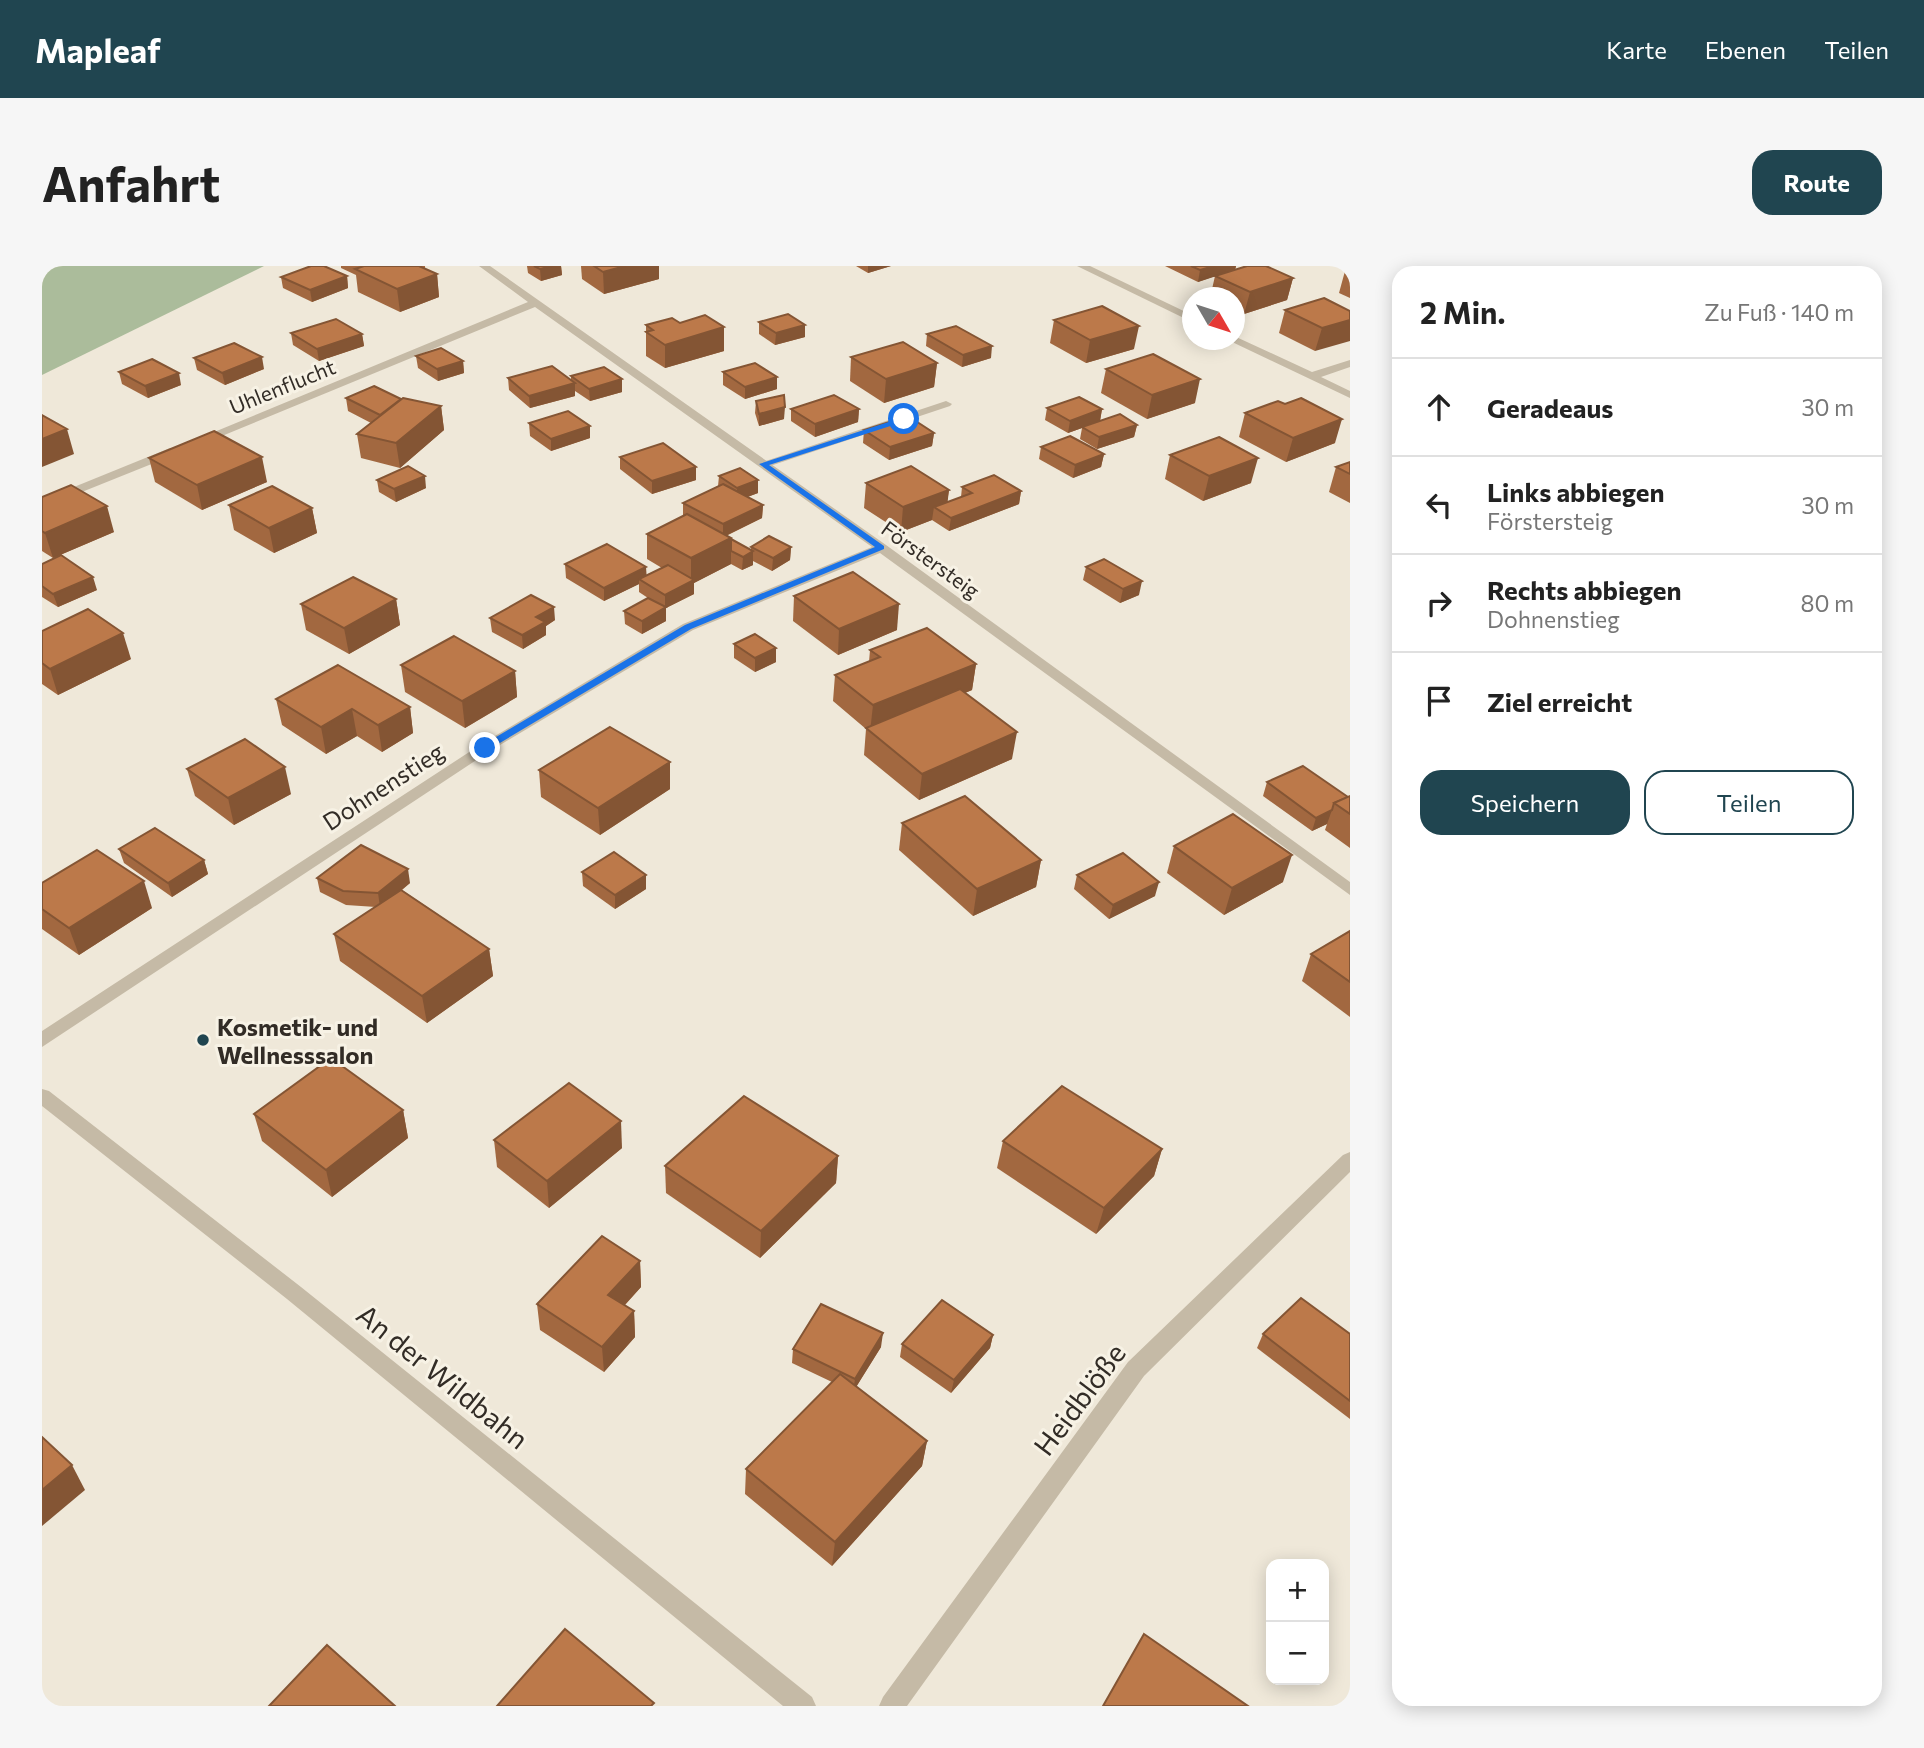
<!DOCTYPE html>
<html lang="de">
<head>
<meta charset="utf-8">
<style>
  body { margin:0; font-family:Commissioner,sans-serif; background:#f6f6f6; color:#222 }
  .controls { position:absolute; right:21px; bottom:21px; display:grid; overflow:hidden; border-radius:14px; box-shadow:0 4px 18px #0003 }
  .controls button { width:63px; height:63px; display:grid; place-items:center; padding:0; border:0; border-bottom:2px solid #e0e0e0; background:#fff; color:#222; font:35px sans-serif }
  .compass { position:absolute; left:1140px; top:21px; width:63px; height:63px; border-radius:50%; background:#fff; box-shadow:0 4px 18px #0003; rotate:129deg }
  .stop { position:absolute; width:21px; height:21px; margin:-16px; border:5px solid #1a73e8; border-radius:50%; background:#fff }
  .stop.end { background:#1a73e8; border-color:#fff; box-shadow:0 2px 7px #0008 }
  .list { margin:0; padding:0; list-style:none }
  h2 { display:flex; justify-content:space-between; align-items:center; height:91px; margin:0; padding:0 28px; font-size:30px }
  h2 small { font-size:23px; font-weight:400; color:#767676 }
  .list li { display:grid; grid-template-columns:46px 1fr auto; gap:21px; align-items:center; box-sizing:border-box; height:98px; padding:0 28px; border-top:2px solid #e0e0e0 }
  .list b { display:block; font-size:26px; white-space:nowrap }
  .list p { margin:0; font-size:23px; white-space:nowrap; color:#767676 }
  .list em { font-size:23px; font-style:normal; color:#767676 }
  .actions { display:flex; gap:14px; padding:21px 28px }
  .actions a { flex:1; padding:16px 0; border:2px solid #204550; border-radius:21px; text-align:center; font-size:24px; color:#204550 }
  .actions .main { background:#204550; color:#fff }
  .icon { flex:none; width:38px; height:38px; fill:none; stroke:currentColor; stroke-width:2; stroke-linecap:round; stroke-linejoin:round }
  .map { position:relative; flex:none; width:1308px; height:1440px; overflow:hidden; border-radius:21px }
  header { display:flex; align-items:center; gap:42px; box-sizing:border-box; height:98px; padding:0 35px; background:#204550; color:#fff }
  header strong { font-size:33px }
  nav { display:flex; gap:38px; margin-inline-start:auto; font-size:24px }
  .intro { display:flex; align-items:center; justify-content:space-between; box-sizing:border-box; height:168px; padding:0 42px }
  h1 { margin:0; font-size:49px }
  .button { padding:18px 32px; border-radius:21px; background:#204550; color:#fff; font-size:24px; font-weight:700 }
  main { display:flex; gap:42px; padding:0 42px }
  aside { flex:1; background:#fff; border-radius:21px; box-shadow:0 4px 18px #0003 }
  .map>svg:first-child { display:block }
  .green { fill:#abbc9b }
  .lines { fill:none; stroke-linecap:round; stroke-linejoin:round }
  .lane { fill:#c5baa6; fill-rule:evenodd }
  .street { fill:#c5baa6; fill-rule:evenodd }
  .wall { fill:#a26840 }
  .shaded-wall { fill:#845534 }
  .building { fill:#bc794a; stroke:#845534; stroke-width:2 }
  .route { fill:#1a73e8 }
  .poi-dot { fill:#204550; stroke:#f7f2e5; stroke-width:2.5 }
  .labels { text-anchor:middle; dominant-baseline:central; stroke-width:6; stroke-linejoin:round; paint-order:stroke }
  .far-street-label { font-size:21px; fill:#322c26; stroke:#f7f2e5 }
  .street-label { font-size:24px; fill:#322c26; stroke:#f7f2e5 }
  .poi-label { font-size:24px; font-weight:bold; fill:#322c26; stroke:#f7f2e5; text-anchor:start }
  .near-street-label { font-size:28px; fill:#322c26; stroke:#f7f2e5 }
</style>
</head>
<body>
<header>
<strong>Mapleaf</strong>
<nav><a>Karte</a><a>Ebenen</a><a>Teilen</a></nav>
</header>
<div class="intro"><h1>Anfahrt</h1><a class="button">Route</a></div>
<main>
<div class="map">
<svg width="1308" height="1440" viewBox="0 0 1308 1440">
  <rect width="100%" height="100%" fill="#efe8d9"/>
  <!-- green -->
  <polygon class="green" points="0,0 222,0 0,109"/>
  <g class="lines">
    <!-- lane -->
    <polygon class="lane" points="904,135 910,138 908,140 725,201 715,198"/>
    <!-- street -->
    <g class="street">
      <polygon points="437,0 448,0 844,279 1308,616 1308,629 838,287 651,364 448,485 0,781 0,765 438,479 641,358 830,281 493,41 158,179 148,176 486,36"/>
      <polygon points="1035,0 1048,0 1150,49 1150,56"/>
      <polygon points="1192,70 1270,106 1308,94 1308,101 1279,111 1308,125 1308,132 1188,75 1192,74"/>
      <polygon points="128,182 134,186 132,189 0,242 0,234"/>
      <polygon points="0,823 7,825 259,1021 770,1431 774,1440 741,1440 245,1033 0,840"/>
      <polygon points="1308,886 1308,906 1102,1110 865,1440 837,1440 841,1431 1086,1096 1301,889"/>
    </g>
  </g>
  <!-- wall -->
  <g class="wall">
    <polygon points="299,0 383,0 383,3 395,8 397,31 358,46 316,26 314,9 299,2"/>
    <polygon points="485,0 519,0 520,9 499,15 486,7"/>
    <polygon points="539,0 617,0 617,13 562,28 540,13"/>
    <polygon points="814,0 849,0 826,7"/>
    <polygon points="1123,0 1194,0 1193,4 1251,12 1245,34 1202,48 1193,44 1193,32 1168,32 1173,10 1156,16"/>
    <polygon points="1308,3 1308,32 1297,27 1303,5"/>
    <polygon points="305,10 306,22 270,36 241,22 239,11"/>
    <polygon points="1243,44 1308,45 1273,85 1237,67"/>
    <polygon points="1012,54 1092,83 1044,97 1008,77"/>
    <polygon points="717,56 763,59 763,71 733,79 717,68"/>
    <polygon points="604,59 682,85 623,102 604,90"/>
    <polygon points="249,67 320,68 322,80 277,95 251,79"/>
    <polygon points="885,68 949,92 920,101 884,80"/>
    <polygon points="374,90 421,95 422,107 396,115 376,102"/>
    <polygon points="809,91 895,97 892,121 842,137 808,115"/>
    <polygon points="152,92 222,103 183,119 155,104"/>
    <polygon points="1064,103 1153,137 1105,153 1059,127"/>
    <polygon points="77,106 139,119 106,132 80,118"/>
    <polygon points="681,106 735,111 735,123 703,133 681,119"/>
    <polygon points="529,110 580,113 580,126 548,135 533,125 533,130 488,142 467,124 466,112 529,115"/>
    <polygon points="304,132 359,133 399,140 402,164 358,202 319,192 315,168 329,157 306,145"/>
    <polygon points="714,135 742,153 717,160 713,147"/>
    <polygon points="1005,142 1060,143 1058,155 1095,159 1092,171 1055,183 1038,173 1040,162 1026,167 1003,154"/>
    <polygon points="749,143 817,143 816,156 773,171 749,155"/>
    <polygon points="1203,147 1293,177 1244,196 1197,171"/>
    <polygon points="487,157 548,172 509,185 488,170"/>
    <polygon points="822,164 892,167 890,180 847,194 821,177"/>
    <polygon points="999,181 1062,188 1059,201 1031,212 997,193"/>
    <polygon points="1128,189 1209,217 1161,235 1123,213"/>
    <polygon points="578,191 654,214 610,228 578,203"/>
    <polygon points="107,192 225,216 160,244 113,216"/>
    <polygon points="1308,196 1308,237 1287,226 1294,201"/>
    <polygon points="677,210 716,214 716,227 705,231 721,239 720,252 684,270 709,284 709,281 749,281 748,294 730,305 711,295 711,299 700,304 689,298 652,317 652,328 624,342 624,355 600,368 583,358 582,345 606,332 597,326 597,318 562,335 524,312 523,298 604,301 604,309 620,302 605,293 605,268 641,250 641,237 676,220"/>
    <polygon points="335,214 384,222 354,236 337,226"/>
    <polygon points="824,217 907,224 905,236 919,231 920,221 979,225 977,238 907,265 890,254 859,266 822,242"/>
    <polygon points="0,231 72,266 11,292 0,285"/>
    <polygon points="187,239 270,242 275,267 232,287 192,264"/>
    <polygon points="0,298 55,324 16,341 0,331"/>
    <polygon points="1044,301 1097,329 1078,337 1041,314"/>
    <polygon points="752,330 855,364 796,389 751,355"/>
    <polygon points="354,333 358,359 307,388 264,364 259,338"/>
    <polygon points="448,352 513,354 504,360 504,369 481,383 450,366"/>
    <polygon points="0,365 89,393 16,429 0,418"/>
    <polygon points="692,378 734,396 713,406 692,392"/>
    <polygon points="828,384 934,398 930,424 923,427 970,493 877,534 822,489 824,463 791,435 793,409 827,396"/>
    <polygon points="359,399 473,405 475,431 423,462 363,426"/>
    <polygon points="234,433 368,441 371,467 340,486 315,470 284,488 240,459"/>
    <polygon points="145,503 249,528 192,559 153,530"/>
    <polygon points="497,504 628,523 558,569 499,531"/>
    <polygon points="1225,516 1306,531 1308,530 1308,582 1283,564 1285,558 1270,565 1221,530"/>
    <polygon points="860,557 999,594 994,621 931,650 857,584"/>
    <polygon points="1132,580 1241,616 1182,649 1125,607"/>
    <polygon points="77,583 162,594 166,608 130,631 82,597"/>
    <polygon points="540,606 604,623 573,643 541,620"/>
    <polygon points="1035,609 1113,630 1067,653 1032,623"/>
    <polygon points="275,612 368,617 360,624 447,683 451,710 385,757 298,695 292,668 334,641 304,639 278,626"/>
    <polygon points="0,617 110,642 37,689 0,663"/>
    <polygon points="1308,665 1308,751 1260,715 1269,688"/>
    <polygon points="361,844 366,872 290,931 220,875 212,848"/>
    <polygon points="452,874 580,882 507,942 455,901"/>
    <polygon points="961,875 1120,883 1112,910 1054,968 955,902"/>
    <polygon points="796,890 794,917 718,992 624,927 623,900"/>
    <polygon points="598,995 599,1021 583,1039 592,1045 593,1071 562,1106 498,1064 495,1038"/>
    <polygon points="1221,1068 1308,1068 1308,1153 1215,1082"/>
    <polygon points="951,1069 948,1082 909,1127 858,1091 860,1078"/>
    <polygon points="839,1081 814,1121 885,1175 880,1200 790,1300 703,1228 704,1203 790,1116 750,1097 751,1083"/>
  </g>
  <!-- shaded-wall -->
  <g class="shaded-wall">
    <polygon points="510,0 519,0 520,9 499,15 498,3"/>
    <polygon points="583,0 617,0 617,13 562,28 561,6"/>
    <polygon points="826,0 849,0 826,7"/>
    <polygon points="1172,0 1194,0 1193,4 1156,16 1158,4"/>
    <polygon points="395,8 397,31 358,46 355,23"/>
    <polygon points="305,10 306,22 270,36 268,24"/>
    <polygon points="1251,12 1245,34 1202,48 1208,26"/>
    <polygon points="1308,54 1308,75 1273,85 1280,62"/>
    <polygon points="763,59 763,71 733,79 734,67"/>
    <polygon points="1097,60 1092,83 1044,97 1048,74"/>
    <polygon points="682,61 682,85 623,102 623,79"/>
    <polygon points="320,68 322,80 277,95 275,83"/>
    <polygon points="950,80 949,92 920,101 921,89"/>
    <polygon points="220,91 222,103 183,119 180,107"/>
    <polygon points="421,95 422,107 396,115 395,103"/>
    <polygon points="895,97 892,121 842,137 844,113"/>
    <polygon points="137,107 139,119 106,132 103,120"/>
    <polygon points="735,111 735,123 703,133 703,121"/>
    <polygon points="580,113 580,126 548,135 547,123"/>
    <polygon points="1158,113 1153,137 1105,153 1110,129"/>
    <polygon points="533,117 533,130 488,142 487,130"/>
    <polygon points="399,140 402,164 358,202 354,177"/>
    <polygon points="743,141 742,153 717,160 717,148"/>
    <polygon points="817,143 816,156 773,171 773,158"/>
    <polygon points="1060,143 1058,155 1040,161 1040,162 1026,167 1028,155"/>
    <polygon points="1300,153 1293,177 1244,196 1251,172"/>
    <polygon points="1095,159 1092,171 1055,183 1057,171"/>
    <polygon points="548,160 548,172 509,185 509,173"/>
    <polygon points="25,163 32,188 0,201 0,173"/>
    <polygon points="892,167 890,180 847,194 848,181"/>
    <polygon points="1062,188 1059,201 1031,212 1033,199"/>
    <polygon points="220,191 225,216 160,244 155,219"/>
    <polygon points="1216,192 1209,217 1161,235 1167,210"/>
    <polygon points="654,201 654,214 610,228 610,215"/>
    <polygon points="383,210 384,222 354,236 352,223"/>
    <polygon points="716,214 716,227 695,235 695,222"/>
    <polygon points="907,224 904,249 892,241 890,254 859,266 861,241"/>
    <polygon points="979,225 977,238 907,265 909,252"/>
    <polygon points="721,239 720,252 681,271 681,258"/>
    <polygon points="65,240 72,266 11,292 3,267"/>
    <polygon points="270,242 275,267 232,287 227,262"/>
    <polygon points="689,272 689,298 652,317 652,328 624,342 624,355 600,368 600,355 623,342 623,329 649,316 649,292"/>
    <polygon points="749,281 748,294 730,305 731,292"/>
    <polygon points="711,285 711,299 700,304 701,291"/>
    <polygon points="604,301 605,315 597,313 597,318 562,335 562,322"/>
    <polygon points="51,311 55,324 16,341 11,328"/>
    <polygon points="1100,315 1097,329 1078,337 1081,323"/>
    <polygon points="354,333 358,359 307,388 302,362"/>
    <polygon points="857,338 855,364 796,389 797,363"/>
    <polygon points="512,341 513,354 504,360 504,369 481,383 480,369 494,351"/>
    <polygon points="81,367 89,393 16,429 8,403"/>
    <polygon points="734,382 734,396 713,406 713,392"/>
    <polygon points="934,398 930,424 828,466 831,439"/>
    <polygon points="473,405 475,431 423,462 420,435"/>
    <polygon points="368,441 371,467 340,486 336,459"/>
    <polygon points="310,443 315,470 284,488 279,461"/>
    <polygon points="975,466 970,493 877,534 880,508"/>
    <polygon points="628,496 628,523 558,569 556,542"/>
    <polygon points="243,501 249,528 192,559 186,532"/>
    <polygon points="1290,544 1285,558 1270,565 1274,552"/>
    <polygon points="1250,589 1241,616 1182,649 1190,622"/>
    <polygon points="162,594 166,608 130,631 126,617"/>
    <polygon points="999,594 994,621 931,650 935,623"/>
    <polygon points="366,603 368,617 338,641 336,627"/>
    <polygon points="604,609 604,623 573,643 573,629"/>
    <polygon points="102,615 110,642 37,689 27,662"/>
    <polygon points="1117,616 1113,630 1067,653 1071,639"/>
    <polygon points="447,683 451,710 385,757 380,730"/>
    <polygon points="361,844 366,872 290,931 284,904"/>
    <polygon points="579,855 580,882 507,942 505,915"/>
    <polygon points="1120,883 1112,910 1054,968 1062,942"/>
    <polygon points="796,890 794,917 718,992 719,965"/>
    <polygon points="598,995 599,1021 568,1055 566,1029"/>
    <polygon points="592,1045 593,1071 562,1106 560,1081"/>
    <polygon points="841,1067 839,1081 811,1126 813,1113"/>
    <polygon points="951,1069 948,1082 909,1127 912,1114"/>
    <polygon points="885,1175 880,1200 790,1300 793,1276"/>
    <polygon points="30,1199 43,1224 0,1260 0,1224"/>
  </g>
  <!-- building -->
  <g class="building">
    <polygon points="269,0 282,0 305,10 268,24 239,11"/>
    <polygon points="322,0 377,0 395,8 355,23 313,3"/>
    <polygon points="492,0 510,0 498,3"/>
    <polygon points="552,0 583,0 561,6"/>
    <polygon points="1149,0 1172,0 1158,4"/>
    <polygon points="1205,0 1224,0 1251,12 1208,26 1173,10"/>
    <polygon points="1282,32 1308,45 1308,54 1280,62 1243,44"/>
    <polygon points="1060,40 1097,60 1048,74 1012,54"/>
    <polygon points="746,48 763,59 734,67 717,56"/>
    <polygon points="663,49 682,61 623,79 604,66 611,64 604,59 630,52 638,57"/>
    <polygon points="294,53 320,68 275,83 249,67"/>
    <polygon points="914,60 950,80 921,89 885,68"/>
    <polygon points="861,76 895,97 844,113 809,91"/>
    <polygon points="192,77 220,91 180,107 152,92"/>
    <polygon points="399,82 421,95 395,103 374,90"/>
    <polygon points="1111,88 1158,113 1110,129 1064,103"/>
    <polygon points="110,93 137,107 103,120 77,106"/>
    <polygon points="713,97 735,111 703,121 681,106"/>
    <polygon points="510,100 533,117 487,130 466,112"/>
    <polygon points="562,101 580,113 547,123 529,110"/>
    <polygon points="332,120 359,133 338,149 304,132"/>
    <polygon points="742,129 743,141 717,148 714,135"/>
    <polygon points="792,129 817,143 773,158 749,143"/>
    <polygon points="1037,131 1060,143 1028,155 1005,142"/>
    <polygon points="361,132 399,140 354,177 315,168"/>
    <polygon points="1259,132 1300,153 1251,172 1203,147 1236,135 1243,138"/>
    <polygon points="526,145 548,160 509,173 487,157"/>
    <polygon points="1078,148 1095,159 1057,171 1040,161"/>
    <polygon points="0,149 25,163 0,173"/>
    <polygon points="866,150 892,167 848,181 822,164"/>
    <polygon points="172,165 220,191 155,219 107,192"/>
    <polygon points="1028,170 1062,188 1033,199 999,181"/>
    <polygon points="1177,171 1216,192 1167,210 1128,189"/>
    <polygon points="621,177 654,201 610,215 578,191"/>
    <polygon points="1308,196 1308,208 1294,201"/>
    <polygon points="366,200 383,210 352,223 335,214"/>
    <polygon points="869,200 907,224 861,241 824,217"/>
    <polygon points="698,202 716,214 695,222 677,210"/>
    <polygon points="952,209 979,225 909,252 892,241 930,227 920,221"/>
    <polygon points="681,218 721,239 681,258 641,237"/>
    <polygon points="29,219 65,240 3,267 0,265 0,231"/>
    <polygon points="230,220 270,242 227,262 187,239"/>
    <polygon points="645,248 689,272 649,292 605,268"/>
    <polygon points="727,270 749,281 731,292 709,281"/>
    <polygon points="689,273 711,285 701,291 689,285"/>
    <polygon points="565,278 604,301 562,322 523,298"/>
    <polygon points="19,289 51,311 11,328 0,320 0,298"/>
    <polygon points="1062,293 1100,315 1081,323 1044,301"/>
    <polygon points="626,299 652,314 623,329 597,313"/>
    <polygon points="811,306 857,338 797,363 752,330"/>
    <polygon points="311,311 354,333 302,362 259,338"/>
    <polygon points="489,329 512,341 494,351 503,356 480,369 448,352"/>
    <polygon points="606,332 624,341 600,355 582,345"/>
    <polygon points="46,343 81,367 8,403 0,397 0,365"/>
    <polygon points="885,362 934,398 831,439 793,409 838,391 828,384"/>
    <polygon points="713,368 734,382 713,392 692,378"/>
    <polygon points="412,370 473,405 420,435 359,399"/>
    <polygon points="296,399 368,441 336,459 310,443 279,461 234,433"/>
    <polygon points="918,423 975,466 880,508 824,462"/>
    <polygon points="568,461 628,496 556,542 497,504"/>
    <polygon points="203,473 243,501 186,532 145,503"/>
    <polygon points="1261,500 1306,531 1292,537 1290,544 1274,552 1225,516"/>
    <polygon points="923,530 999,594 935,623 860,557"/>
    <polygon points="1308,530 1308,548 1292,537"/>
    <polygon points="1191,548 1250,589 1190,622 1132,580"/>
    <polygon points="113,562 162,594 126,617 77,583"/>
    <polygon points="319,579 366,603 336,627 301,625 275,612"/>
    <polygon points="55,584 102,615 27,662 0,643 0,617"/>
    <polygon points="572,586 604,609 573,629 540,606"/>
    <polygon points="1081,587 1117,616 1071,639 1035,609"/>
    <polygon points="359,624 447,683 380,730 292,668"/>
    <polygon points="1308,665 1308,716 1269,688"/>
    <polygon points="289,792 361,844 284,904 212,848"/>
    <polygon points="527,817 579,855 505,915 452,874"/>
    <polygon points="1020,820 1120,883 1062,942 961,875"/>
    <polygon points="702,830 796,890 719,965 623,900"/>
    <polygon points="560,970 598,995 566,1029 592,1045 560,1081 495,1038"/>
    <polygon points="1259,1032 1308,1068 1308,1135 1221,1068"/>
    <polygon points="900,1034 951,1069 912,1114 860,1078"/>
    <polygon points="779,1038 841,1067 813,1113 751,1083"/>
    <polygon points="798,1108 885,1175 793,1276 704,1203"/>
    <polygon points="0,1171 30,1199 0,1224"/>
    <polygon points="523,1363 612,1437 609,1440 455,1440"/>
    <polygon points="1102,1368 1206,1440 1061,1440"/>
    <polygon points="285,1379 353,1440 227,1440"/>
  </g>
  <!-- route -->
  <polygon class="route" points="862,151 864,155 727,199 842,280 842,283 649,363 446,484 439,484 439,480 643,359 833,281 717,198"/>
  <!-- markers -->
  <circle class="poi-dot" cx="161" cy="774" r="7"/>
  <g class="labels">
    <!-- far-street labels -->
    <g class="far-street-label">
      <text transform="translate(240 120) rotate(-22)">Uhlenflucht</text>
      <text transform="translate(889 293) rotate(36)">Förstersteig</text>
    </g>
    <!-- street labels -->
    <g class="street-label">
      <text transform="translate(341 520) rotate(-33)">Dohnenstieg</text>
    </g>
    <!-- poi labels -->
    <g class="poi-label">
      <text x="175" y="760">Kosmetik- und<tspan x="175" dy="28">Wellnesssalon</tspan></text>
    </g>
    <!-- near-street labels -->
    <g class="near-street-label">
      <text transform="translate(401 1110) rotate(39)">An der Wildbahn</text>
      <text transform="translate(1037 1133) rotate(-53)">Heidblöße</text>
    </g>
  </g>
</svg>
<div class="controls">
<button>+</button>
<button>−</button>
</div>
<svg class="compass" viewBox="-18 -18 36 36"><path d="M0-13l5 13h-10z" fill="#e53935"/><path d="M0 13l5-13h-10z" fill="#767676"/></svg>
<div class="stop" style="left:862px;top:153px"></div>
<div class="stop end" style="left:443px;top:482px"></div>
</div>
<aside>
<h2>2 Min.<small>Zu Fuß · 140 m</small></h2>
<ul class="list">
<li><svg class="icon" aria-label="ahead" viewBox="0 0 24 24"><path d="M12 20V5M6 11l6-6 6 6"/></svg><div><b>Geradeaus</b></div><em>30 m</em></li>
<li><svg class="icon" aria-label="left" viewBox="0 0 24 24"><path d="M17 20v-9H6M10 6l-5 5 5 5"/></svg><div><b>Links abbiegen</b><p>Förstersteig</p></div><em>30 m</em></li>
<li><svg class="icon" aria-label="right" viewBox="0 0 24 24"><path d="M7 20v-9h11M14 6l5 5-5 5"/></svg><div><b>Rechts abbiegen</b><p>Dohnenstieg</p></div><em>80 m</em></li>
<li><svg class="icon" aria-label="arrive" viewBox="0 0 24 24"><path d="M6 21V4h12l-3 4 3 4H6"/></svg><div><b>Ziel erreicht</b></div></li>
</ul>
<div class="actions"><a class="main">Speichern</a><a>Teilen</a></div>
</aside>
</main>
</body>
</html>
